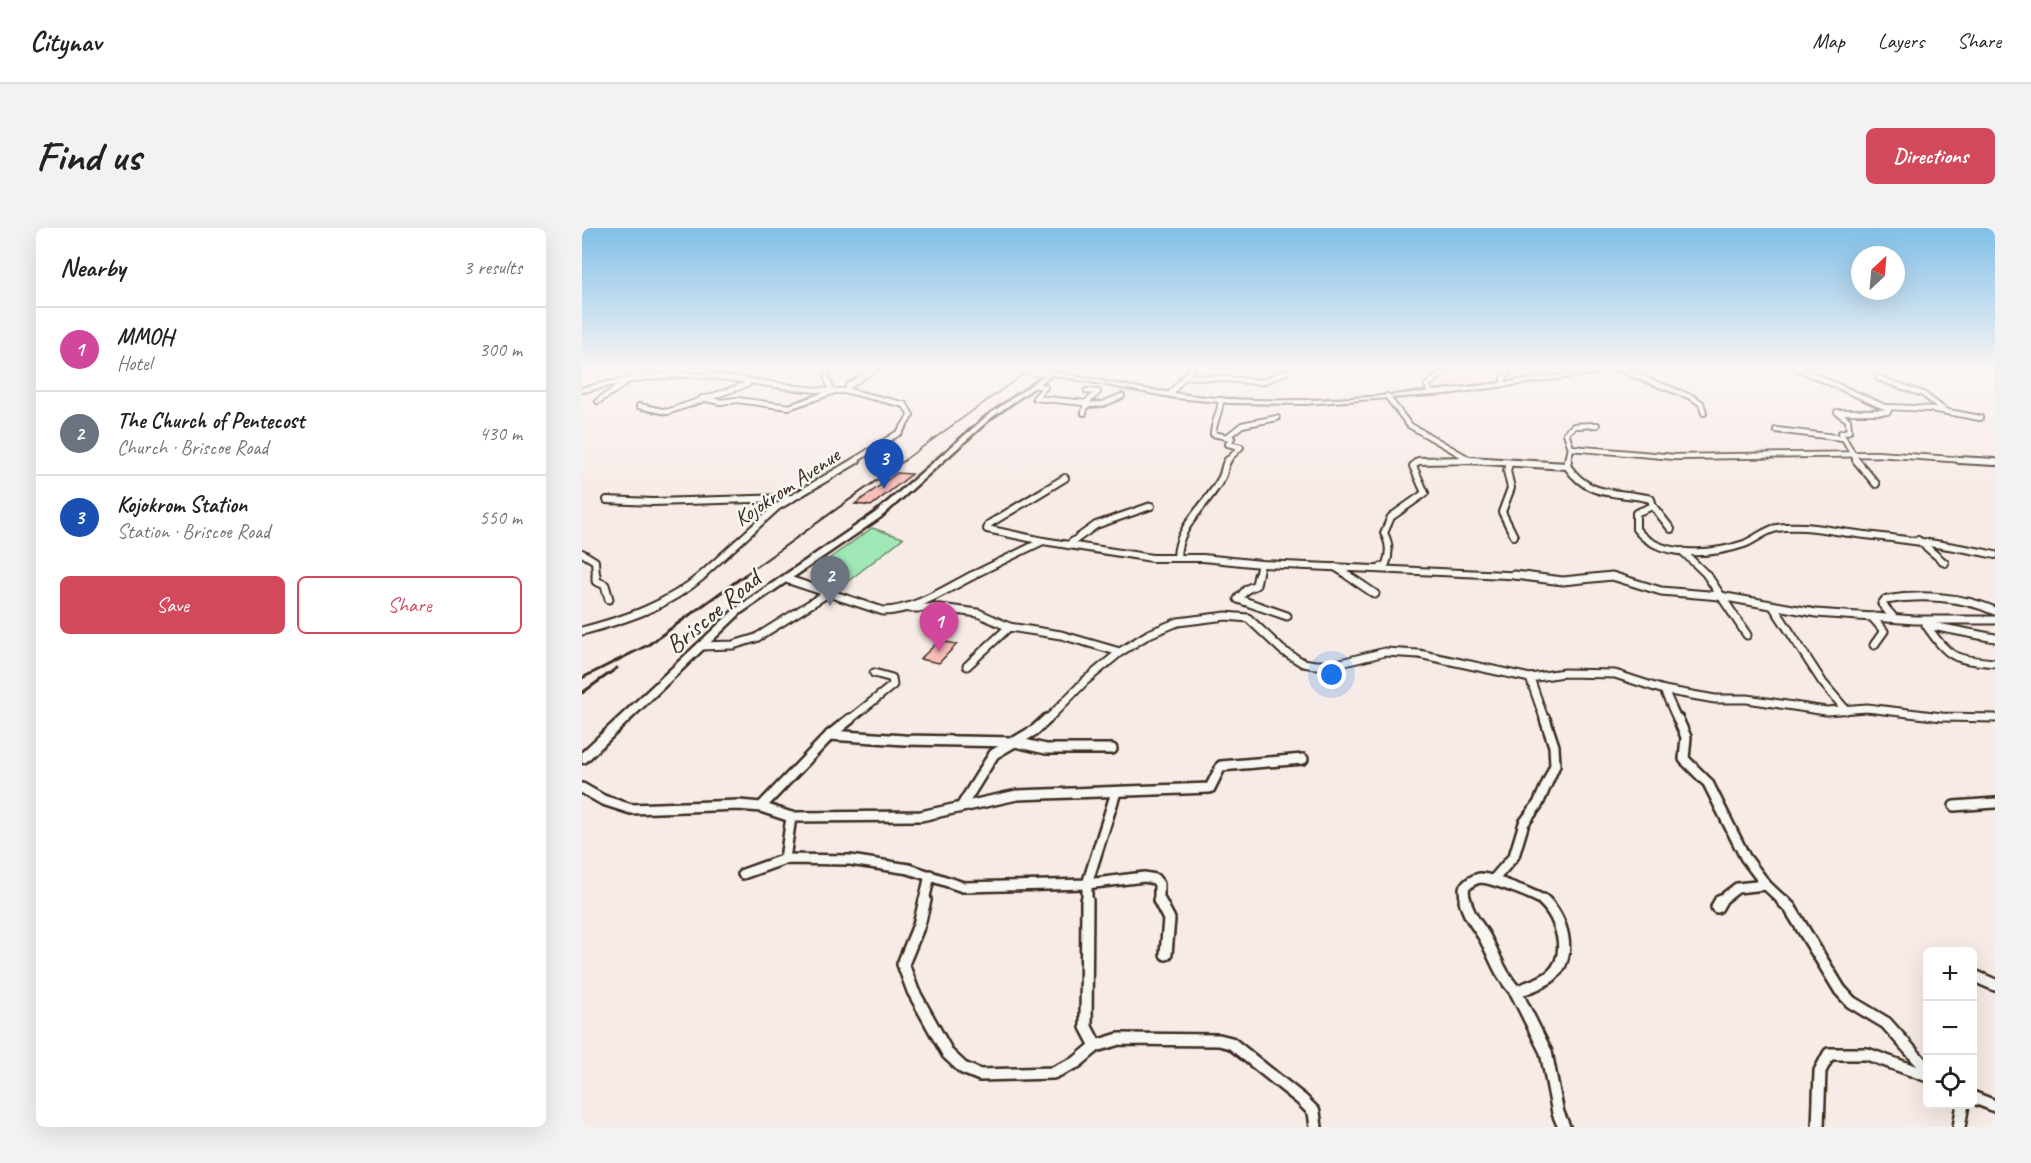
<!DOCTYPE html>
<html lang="en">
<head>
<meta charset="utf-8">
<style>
  body { margin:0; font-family:Caveat,sans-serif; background:#f2f2f2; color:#222 }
  .controls { position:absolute; right:18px; bottom:18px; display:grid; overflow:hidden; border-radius:9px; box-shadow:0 6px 24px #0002 }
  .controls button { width:54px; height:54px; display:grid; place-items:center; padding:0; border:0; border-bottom:2px solid #e0e0e0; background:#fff; color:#222; font:30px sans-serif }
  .compass { position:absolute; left:1269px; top:18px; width:54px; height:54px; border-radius:50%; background:#fff; box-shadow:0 6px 24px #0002; rotate:26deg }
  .you { position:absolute; left:750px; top:447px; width:21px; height:21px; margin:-15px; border:4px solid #fff; border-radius:50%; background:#1a73e8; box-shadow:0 0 0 9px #1a73e833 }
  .badge { display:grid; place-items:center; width:39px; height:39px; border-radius:50%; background:#d1495b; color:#fff; font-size:20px; font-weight:700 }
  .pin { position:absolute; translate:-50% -50px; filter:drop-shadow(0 2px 3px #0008) }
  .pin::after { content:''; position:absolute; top:32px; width:21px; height:18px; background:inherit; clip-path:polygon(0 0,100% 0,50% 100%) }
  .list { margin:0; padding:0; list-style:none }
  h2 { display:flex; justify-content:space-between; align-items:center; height:78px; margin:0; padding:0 24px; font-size:26px }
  h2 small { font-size:20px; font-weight:400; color:#767676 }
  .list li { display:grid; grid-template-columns:39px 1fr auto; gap:18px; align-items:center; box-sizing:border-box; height:84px; padding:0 24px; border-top:2px solid #e0e0e0 }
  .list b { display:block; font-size:22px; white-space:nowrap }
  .list p { margin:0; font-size:20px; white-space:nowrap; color:#767676 }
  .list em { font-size:20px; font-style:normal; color:#767676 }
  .actions { display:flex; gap:12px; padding:18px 24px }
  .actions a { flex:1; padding:14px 0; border:2px solid #d1495b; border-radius:9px; text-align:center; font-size:21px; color:#d1495b }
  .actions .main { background:#d1495b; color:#fff }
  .icon { flex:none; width:33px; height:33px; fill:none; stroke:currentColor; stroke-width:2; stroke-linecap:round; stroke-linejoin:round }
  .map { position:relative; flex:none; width:1413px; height:899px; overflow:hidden; border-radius:9px }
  header { display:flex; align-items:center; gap:36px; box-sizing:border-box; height:84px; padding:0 30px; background:#fff; border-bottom:2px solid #e0e0e0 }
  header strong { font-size:28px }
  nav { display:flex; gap:33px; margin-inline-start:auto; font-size:21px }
  .intro { display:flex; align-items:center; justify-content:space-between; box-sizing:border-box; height:144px; padding:0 36px }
  h1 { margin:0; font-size:42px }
  .button { padding:15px 27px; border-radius:9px; background:#d1495b; color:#fff; font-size:21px; font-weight:700 }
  main { display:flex; gap:36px; padding:0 36px }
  aside { flex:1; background:#fff; border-radius:9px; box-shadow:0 6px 24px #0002 }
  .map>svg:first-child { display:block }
  .built { fill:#f8ded9 }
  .green { fill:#9fe7b4; stroke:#6d8869; stroke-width:1.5 }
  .building { fill:#fabeb9; stroke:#3b2a1e; stroke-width:1.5 }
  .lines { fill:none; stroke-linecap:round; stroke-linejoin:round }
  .street-far4-casing { stroke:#3b2a1e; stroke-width:8 }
  .street-far3-casing { stroke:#3b2a1e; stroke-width:10 }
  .street-far2-casing { stroke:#3b2a1e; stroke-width:11 }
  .street-far1-casing { stroke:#3b2a1e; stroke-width:14 }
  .street-casing { stroke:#3b2a1e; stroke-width:16 }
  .secondary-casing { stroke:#3b2a1e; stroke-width:5 }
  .highway-casing { stroke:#3b2a1e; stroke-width:4 }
  .street-far4 { stroke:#f6f6f2; stroke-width:4.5 }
  .street-far3 { stroke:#f6f6f2; stroke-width:6 }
  .street-far2 { stroke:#f6f6f2; stroke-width:7 }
  .street-far1 { stroke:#f6f6f2; stroke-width:9 }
  .street { stroke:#f6f6f2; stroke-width:11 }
  .secondary { fill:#f6f6f2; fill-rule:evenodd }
  .highway { fill:#f6f6f2; fill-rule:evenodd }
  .rail-far2 { stroke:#3b2a1e; stroke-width:1.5 }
  .rail-far1 { stroke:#3b2a1e; stroke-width:2 }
  .rail { stroke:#3b2a1e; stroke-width:3 }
  .highway-bridge-casing { stroke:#3b2a1e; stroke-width:11; stroke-linecap:butt }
  .highway-bridge { stroke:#f6f6f2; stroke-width:8 }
  .labels { text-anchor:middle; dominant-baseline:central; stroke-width:5; stroke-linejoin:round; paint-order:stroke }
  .far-street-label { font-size:22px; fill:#3b2a1e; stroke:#f6f6f2 }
  .street-label { font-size:26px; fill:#3b2a1e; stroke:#f6f6f2 }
</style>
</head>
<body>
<header>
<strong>Citynav</strong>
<nav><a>Map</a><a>Layers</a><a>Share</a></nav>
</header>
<div class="intro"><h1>Find us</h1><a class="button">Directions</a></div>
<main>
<aside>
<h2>Nearby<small>3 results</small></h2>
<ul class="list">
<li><span class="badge" style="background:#d1479c">1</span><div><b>MMOH</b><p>Hotel</p></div><em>300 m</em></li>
<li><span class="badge" style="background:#6b7280">2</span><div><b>The Church of Pentecost</b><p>Church · Briscoe Road</p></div><em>430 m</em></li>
<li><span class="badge" style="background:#1a4fb4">3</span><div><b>Kojokrom Station</b><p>Station · Briscoe Road</p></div><em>550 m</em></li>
</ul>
<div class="actions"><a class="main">Save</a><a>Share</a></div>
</aside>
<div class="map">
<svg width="1413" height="899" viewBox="0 0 1413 899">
  <rect width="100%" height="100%" fill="#f7ebe7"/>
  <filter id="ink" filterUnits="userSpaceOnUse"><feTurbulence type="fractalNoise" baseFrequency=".0167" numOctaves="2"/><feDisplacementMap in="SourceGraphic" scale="12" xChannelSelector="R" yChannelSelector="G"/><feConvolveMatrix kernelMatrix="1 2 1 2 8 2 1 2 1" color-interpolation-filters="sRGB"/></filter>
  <g filter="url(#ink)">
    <!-- built -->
    <polygon class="built" points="858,140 1044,140 849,162 865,146"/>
    <!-- green -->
    <polygon class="green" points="290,300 321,310 264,355 230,343"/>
    <!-- building -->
    <g class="building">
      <polygon points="315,245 330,246 289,278 273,276"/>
      <polygon points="357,413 375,416 357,435 338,431"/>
    </g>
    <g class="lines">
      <!-- street-far4 casing -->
      <g class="street-far4-casing">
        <g id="street-far4">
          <polyline points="41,140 58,149"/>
          <polyline points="1215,140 1307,181 1306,184 1255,184 1266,192 1267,203 1259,205 1275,233"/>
          <polyline points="1039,142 1109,169 1119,175 1122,185"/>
          <polyline points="605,148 680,154 704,144"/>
          <polyline points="1296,150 1341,166 1363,183"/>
          <polyline points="922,155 921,151 930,140"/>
          <polyline points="452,157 463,159 453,170 504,175"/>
          <path d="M0,162C42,152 85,144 128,148C175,152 219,164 266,163"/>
          <polyline points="848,164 845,157 862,145 862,140"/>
          <polyline points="588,166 610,140"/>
          <polyline points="805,168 827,197 885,230"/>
          <polyline points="120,170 138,174 155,172 207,179 250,164 245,150 247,140"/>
          <path d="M639,172C638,185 632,193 631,206L645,209"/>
          <polyline points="16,173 42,156"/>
          <polyline points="503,177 521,176 540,168"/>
          <polyline points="57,178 85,184 166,156"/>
          <polyline points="1306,179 1350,181 1398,190"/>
          <polyline points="502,185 504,175 516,164 505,163"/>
          <polyline points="1194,202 1261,210"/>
          <polyline points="645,209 660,197 695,190"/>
          <polyline points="989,220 1093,229 1294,226 1399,233"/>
          <polyline points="272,233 318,204 329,187 323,177 266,163 266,158 294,140"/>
          <polyline points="645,233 659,219 646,216 650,210 645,209"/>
          <polyline points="836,233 904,233"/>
          <polyline points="986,233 989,220 984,205 992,198 1015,197"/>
        </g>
      </g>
      <!-- street-far3 casing -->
      <g class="street-far3-casing">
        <g id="street-far3">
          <path d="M986,232L985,238C1009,272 1033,262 1069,271L1071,278L1054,285V301C1077,331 1130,327 1162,316C1173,312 1183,302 1195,300C1218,296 1244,302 1268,305C1316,311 1365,316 1413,327"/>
          <polyline points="1274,232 1294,256"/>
          <polyline points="1377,232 1413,234"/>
          <polyline points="927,235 925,243 929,260 920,284 932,308"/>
          <polyline points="483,250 407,296 405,301 461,313 570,330 621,330 679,336 946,348"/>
          <polyline points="25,272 71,274 210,270"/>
          <polyline points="1071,278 1089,301"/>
          <polyline points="1336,312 1363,335"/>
          <polyline points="486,317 514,297 569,278"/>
          <polyline points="1100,323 1126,348"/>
          <polyline points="0,325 13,333 14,348"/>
          <path d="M595,330C595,297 627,276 640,249C643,243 642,237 646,232"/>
          <polyline points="753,339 767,348"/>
          <path d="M799,339L804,336C808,325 808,316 802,305L809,289L843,265L831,238L836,233L887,232L985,238"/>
          <polyline points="119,348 195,279 275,232"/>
          <polyline points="389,348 461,313"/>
          <polyline points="676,348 679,336"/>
          <polyline points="1027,348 1031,348"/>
        </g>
      </g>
      <!-- street-far2 casing -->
      <g class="street-far2-casing">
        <g id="street-far2">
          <polyline points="14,347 14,353 23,357 27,371"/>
          <polyline points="676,347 674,357 665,361 656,371 705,388"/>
          <polyline points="765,347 793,366"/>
          <polyline points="932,347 981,353 1030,348 1079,363 1138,368 1234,385 1333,392 1413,392"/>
          <polyline points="1125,347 1165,407"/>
          <path d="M204,351L301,383C333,383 365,360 392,347"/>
          <polyline points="1191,378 1241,455 1264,482"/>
          <polyline points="327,380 358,380 396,385 427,399 479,407 538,424"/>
          <polyline points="1290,389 1302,403 1292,417"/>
          <path d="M1312,390L1300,376L1303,372C1338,366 1380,368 1413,383"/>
          <path d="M1344,397C1368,431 1371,431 1413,435"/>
          <polyline points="1345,397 1413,410"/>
          <path d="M0,403C45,391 85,378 121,347"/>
          <polyline points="119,418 151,417 174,410 246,365"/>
          <polyline points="385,438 427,399"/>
          <polyline points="948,450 963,493"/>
          <polyline points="1082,462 1096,493"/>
          <polyline points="266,493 311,457 310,450 292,445"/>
          <polyline points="464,493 503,453 538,424 567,406 596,394 644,388 666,390 700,422 721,435 733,437 751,437 803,424 837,426 948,450 982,445 1033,446 1082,462 1133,471 1165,471 1244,483 1285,480 1360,489 1413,490"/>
        </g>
      </g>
      <!-- street-far1 casing -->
      <g class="street-far1-casing">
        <g id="street-far1">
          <polyline points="1096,491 1104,509 1102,531 1126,555 1163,629 1184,657 1201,673"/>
          <polyline points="248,507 322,512 433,514 464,521 530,521"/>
          <polyline points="0,560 21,572 49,581 157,577 179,579 209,589 339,588 435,567 628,560 639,538 721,531"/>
          <polyline points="1372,578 1413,575"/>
          <polyline points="179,579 248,507 268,491"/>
          <polyline points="379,579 412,526 453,502 465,491"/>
          <polyline points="203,631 209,589"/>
          <polyline points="161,646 203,631 268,632 327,641 381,659 505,656 562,649 573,651 577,656 577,673"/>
          <polyline points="912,651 932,628 942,595 956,576 973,537 972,518 963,491"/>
          <polyline points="342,673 348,647"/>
          <polyline points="505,673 505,656 534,564"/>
          <path d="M883,673L882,660C887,655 891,651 898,650C909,650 954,667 962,673"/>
          <polyline points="1138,673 1155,660 1184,657"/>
        </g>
      </g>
      <!-- street casing -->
      <g class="street-casing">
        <g id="street">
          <polyline points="343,672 337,697 321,736 331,763 366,826 381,840 398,847 471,845 495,834 514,818 537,811 637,812 649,815 720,872 732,884 734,899"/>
          <polyline points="505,672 504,799 514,818"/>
          <polyline points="577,672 587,691 584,726"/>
          <path d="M883,672C886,688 895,696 903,710C915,732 916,743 934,764"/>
          <polyline points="1200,672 1208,680 1258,762 1269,774 1304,795 1346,842"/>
          <polyline points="1135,679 1139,672"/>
          <polyline points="1390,747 1413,757"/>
          <polyline points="934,764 964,824 976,885 982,899"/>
          <path d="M934,764C945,759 959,756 969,748C992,728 980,689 961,672"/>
          <polyline points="1390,869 1413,878"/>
          <polyline points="1236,899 1238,843 1247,826 1285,826 1346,848"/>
          <polyline points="1377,899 1381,876"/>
        </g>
      </g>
      <!-- secondary casing -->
      <g class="secondary-casing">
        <polygon id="secondary" points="466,145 471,146 409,190 299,289 159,385 4,534 0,535 0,524 153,381 293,285 405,188"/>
      </g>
      <!-- highway casing -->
      <g class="highway-casing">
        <path id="highway" d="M1032,140H1055L864,166L722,176L648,175L594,170L455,144L459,142C521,153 584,167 648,171C776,178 905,156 1032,140Z"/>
      </g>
      <!-- street-far4 -->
      <use href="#street-far4" class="street-far4"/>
      <!-- street-far3 -->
      <use href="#street-far3" class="street-far3"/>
      <!-- street-far2 -->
      <use href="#street-far2" class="street-far2"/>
      <!-- street-far1 -->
      <use href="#street-far1" class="street-far1"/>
      <!-- street -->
      <use href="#street" class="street"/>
      <!-- secondary -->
      <use href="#secondary" class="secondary"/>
      <!-- highway -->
      <use href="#highway" class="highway"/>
      <!-- rail-far2 -->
      <polyline class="rail-far2" points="321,233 450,140"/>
      <!-- rail-far1 -->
      <polyline class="rail-far1" points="161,348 323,232"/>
      <!-- rail -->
      <g class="rail">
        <polyline points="0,450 66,417 163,347"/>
        <polyline points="0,465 35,440"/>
      </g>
      <!-- highway-bridge casing -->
      <g class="highway-bridge-casing">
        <polyline id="highway-bridge" points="439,141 459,144"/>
      </g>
      <!-- highway-bridge -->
      <use href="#highway-bridge" class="highway-bridge"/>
    </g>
  </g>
  <!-- sky -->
  <linearGradient id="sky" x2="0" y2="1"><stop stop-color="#81bfe8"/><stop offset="0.53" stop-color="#fbf6f4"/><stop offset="1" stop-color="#fbf6f4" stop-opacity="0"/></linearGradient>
  <rect width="1413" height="266" fill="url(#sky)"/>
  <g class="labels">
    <!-- far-street labels -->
    <g class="far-street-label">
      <text transform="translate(205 259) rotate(-34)">Kojokrom Avenue</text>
    </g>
    <!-- street labels -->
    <g class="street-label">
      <text transform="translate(131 384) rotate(-40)">Briscoe Road</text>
    </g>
  </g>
</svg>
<div class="controls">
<button>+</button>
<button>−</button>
<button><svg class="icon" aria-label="locate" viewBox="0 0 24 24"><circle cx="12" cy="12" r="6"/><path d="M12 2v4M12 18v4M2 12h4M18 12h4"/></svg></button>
</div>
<svg class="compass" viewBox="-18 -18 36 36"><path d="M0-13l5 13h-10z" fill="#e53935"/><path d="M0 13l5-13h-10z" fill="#767676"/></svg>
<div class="you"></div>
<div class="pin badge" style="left:357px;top:424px;background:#d1479c">1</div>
<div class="pin badge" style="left:248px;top:378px;background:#6b7280">2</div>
<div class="pin badge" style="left:302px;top:261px;background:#1a4fb4">3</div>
</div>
</main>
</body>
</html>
